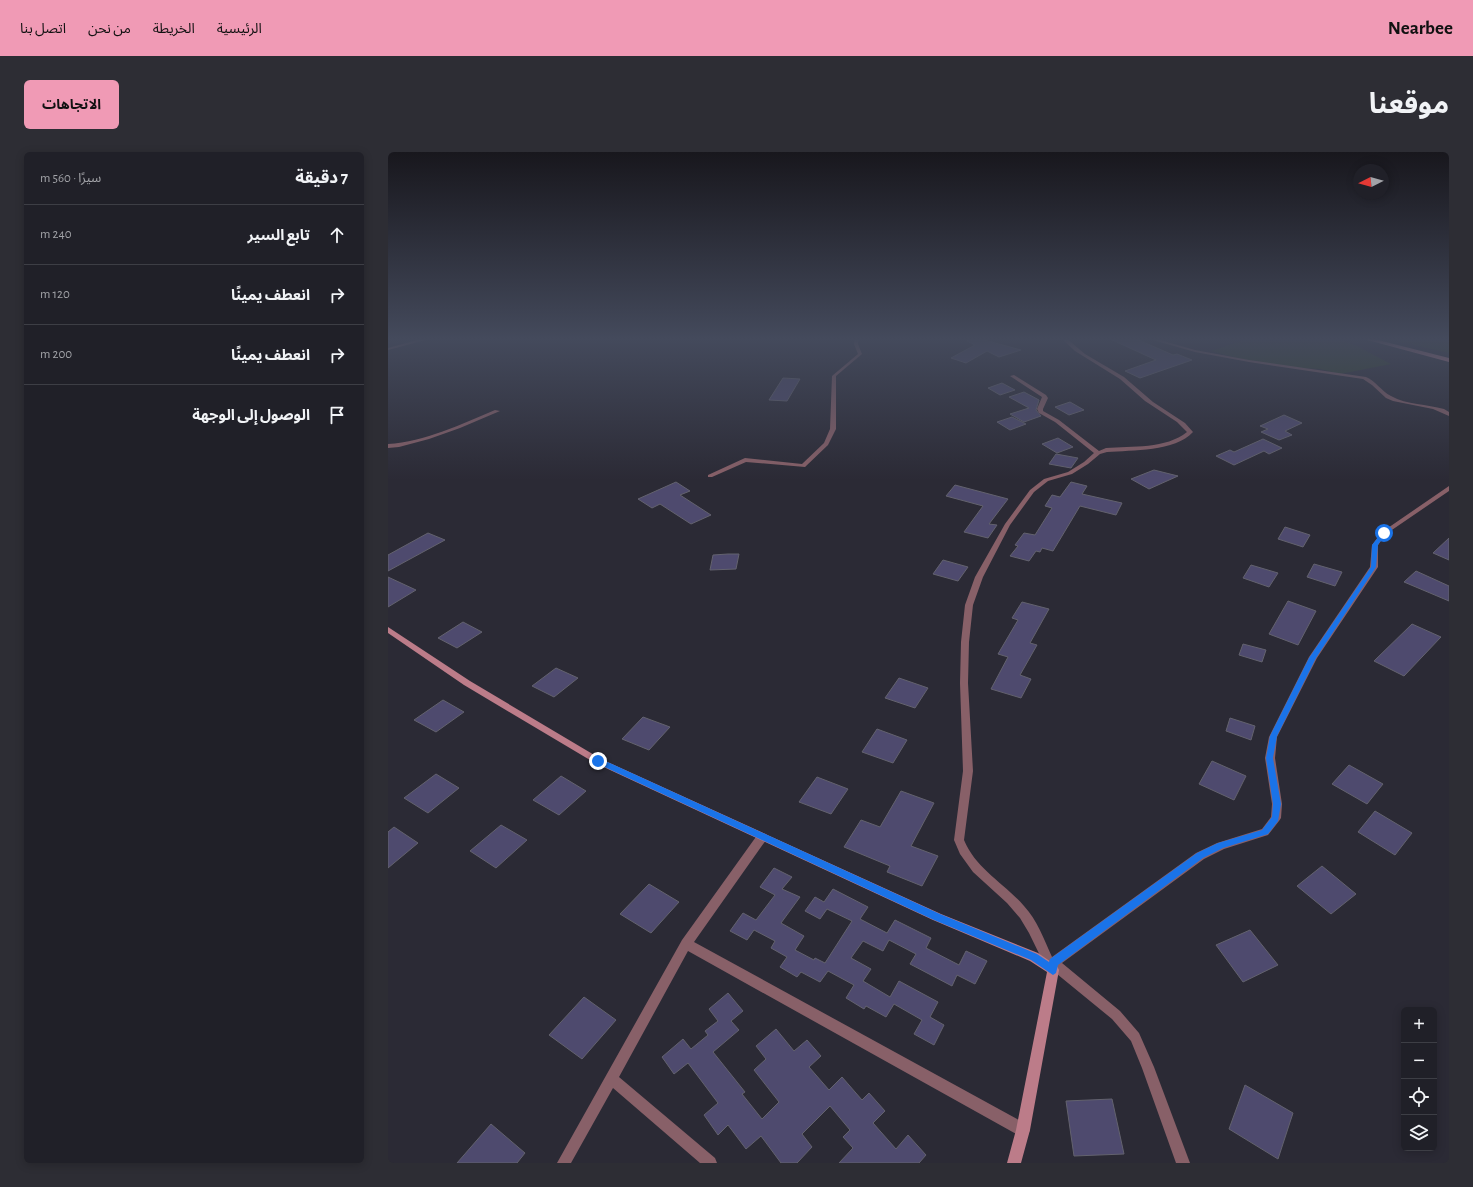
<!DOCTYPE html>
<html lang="ar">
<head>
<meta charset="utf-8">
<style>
  body { margin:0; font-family:"Alegreya Sans","Noto Sans Arabic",sans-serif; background:#2d2d34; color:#f1f3f6; direction:rtl }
  .controls { position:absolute; right:12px; bottom:12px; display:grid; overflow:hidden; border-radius:6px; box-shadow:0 2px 10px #0003 }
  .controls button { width:36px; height:36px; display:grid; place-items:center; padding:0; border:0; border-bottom:1px solid #3d3e45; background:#202028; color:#f1f3f6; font:20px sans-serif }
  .compass { position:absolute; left:965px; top:12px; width:36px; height:36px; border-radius:50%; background:#202028; box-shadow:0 2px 10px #0003; rotate:264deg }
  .stop { position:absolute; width:12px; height:12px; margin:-9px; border:3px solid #1a73e8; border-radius:50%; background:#fff }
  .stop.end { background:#1a73e8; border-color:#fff; box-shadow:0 1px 4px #0008 }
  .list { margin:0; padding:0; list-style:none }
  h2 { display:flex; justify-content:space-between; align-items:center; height:52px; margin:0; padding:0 16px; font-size:17px }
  h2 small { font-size:13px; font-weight:400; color:#a2a3a8 }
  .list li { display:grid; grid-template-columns:26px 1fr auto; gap:12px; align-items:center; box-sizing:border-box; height:60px; padding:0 16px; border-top:1px solid #3d3e45 }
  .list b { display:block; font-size:15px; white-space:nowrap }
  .list em { font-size:13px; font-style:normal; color:#a2a3a8 }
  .icon { flex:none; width:22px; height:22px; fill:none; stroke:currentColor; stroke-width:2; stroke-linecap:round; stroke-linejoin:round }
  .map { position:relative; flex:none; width:1061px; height:1011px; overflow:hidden; direction:ltr; border-radius:6px }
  header { display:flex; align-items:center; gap:24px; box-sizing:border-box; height:56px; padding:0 20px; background:#f09ab5; color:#111 }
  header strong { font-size:19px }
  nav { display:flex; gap:22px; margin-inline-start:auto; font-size:14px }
  .intro { display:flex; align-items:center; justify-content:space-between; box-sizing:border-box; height:96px; padding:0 24px }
  h1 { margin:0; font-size:28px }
  .button { padding:10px 18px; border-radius:6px; background:#f09ab5; color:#111; font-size:14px; font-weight:700 }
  main { display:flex; gap:24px; padding:0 24px }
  aside { flex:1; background:#202028; border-radius:6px; box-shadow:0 2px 10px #0003 }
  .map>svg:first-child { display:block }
  .green { fill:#2e4027 }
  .building { fill:#4e4a6e; stroke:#63626e }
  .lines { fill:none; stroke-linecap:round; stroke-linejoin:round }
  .street { fill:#886068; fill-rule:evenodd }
  .secondary { fill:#bc7c89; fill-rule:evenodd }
  .primary { fill:#e592a3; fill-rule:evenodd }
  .route { fill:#1a73e8 }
</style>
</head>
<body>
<header>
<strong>Nearbee</strong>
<nav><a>الرئيسية</a><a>الخريطة</a><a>من نحن</a><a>اتصل بنا</a></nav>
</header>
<div class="intro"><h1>موقعنا</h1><a class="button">الاتجاهات</a></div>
<main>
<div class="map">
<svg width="1061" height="1011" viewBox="0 0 1061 1011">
  <rect width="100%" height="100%" fill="#2b2a35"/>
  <!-- green -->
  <g class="green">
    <polygon points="856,186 948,186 969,194 1003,212 952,222 932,217 900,215 857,208 823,199 856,188"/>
    <polygon points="996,186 1061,186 1061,201"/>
  </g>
  <!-- building -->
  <g class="building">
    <polygon points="580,186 589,186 633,198 611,205 599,199 578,211 563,206 587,193 579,189"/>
    <polygon points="720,186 746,186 785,203 789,202 804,208 752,226 737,219 768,208"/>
    <polygon points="395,226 412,227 399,249 381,248"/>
    <polygon points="614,231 627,238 612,243 600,236"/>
    <polygon points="636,240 651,248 648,258 653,264 636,270 622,262 641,256 621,245"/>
    <polygon points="682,250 696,258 681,263 667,255"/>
    <polygon points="896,263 914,271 897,279 904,283 891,288 873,280 880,277 872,274"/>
    <polygon points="624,265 638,272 622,278 609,270"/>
    <polygon points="670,286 685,295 669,301 654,292"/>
    <polygon points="875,287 894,296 881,302 876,299 846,313 828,304 842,298 846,300"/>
    <polygon points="668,302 690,306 683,316 661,312"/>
    <polygon points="766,318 790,324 761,337 743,327"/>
    <polygon points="288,330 302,339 292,343 323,363 303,372 272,352 264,356 250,347"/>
    <polygon points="683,330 699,334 694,342 734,351 728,363 692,354 665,399 654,396 652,400 648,399 641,409 622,404 630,394 627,393 636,381 647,383 664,356 657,354 664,343 672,345"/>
    <polygon points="567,333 620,347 601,372 609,373 600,386 576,380 595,354 558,344"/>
    <polygon points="897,375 922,383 915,395 890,387"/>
    <polygon points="40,381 57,388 0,419 0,403"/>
    <polygon points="1061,386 1061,408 1045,401"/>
    <polygon points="340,402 351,402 348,417 322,418 325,403"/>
    <polygon points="555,408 580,415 570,429 545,422"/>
    <polygon points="926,412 954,420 947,434 919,425"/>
    <polygon points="863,413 890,421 881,435 855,426"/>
    <polygon points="1028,419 1061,434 1061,449 1016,430"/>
    <polygon points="0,425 28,438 0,455"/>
    <polygon points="900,449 928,459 910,493 881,482"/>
    <polygon points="634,450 661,457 642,491 649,493 632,523 643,527 633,546 603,537 620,505 610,502 630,468 624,466"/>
    <polygon points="75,470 94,480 69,496 50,486"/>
    <polygon points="1024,472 1053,485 1016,524 986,509"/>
    <polygon points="855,492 878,498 874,510 851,503"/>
    <polygon points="168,516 190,526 166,545 144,534"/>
    <polygon points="511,526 540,536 527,556 497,546"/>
    <polygon points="55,548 76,560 48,580 26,568"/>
    <polygon points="255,565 282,575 261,598 234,587"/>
    <polygon points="842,566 867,574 863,588 838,579"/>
    <polygon points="489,577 519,588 505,611 474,600"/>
    <polygon points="824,609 858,624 846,648 811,632"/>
    <polygon points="961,613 995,632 979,652 944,632"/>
    <polygon points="48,622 71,636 40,661 16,646"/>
    <polygon points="173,624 198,639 171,663 145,648"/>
    <polygon points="429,625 460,637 443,662 411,650"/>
    <polygon points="513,639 546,651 523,694 550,704 534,734 499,720 502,714 456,695 473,668 492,675"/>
    <polygon points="987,659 1024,681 1007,703 970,680"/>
    <polygon points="113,673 139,688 108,716 82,699"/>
    <polygon points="6,675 30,691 0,716 0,680"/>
    <polygon points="934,714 968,742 943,762 909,734"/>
    <polygon points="386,716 404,725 394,737 412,745 393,771 416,784 407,798 426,808 427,806 437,811 464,769 439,757 432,767 417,759 427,745 436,750 445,737 480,755 472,767 499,781 507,768 543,786 538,796 571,813 578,799 599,809 587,832 569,823 564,834 522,812 528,802 501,788 495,799 475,789 463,806 483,817 475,829 502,845 511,829 550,850 542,865 556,873 546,893 526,882 534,868 506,852 498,865 478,854 476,857 458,846 466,833 440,819 432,830 413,820 409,825 392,815 399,805 383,796 387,789 366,778 359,788 342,779 355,761 368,768 387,743 372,735"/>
    <polygon points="261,732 291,750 263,781 232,762"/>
    <polygon points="862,778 890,813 855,830 828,793"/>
    <polygon points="340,841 355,859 343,869 351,878 325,900 357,940 354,942 374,967 391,950 366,918 378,907 368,894 388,877 406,899 419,888 433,904 421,915 441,938 454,925 474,948 481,941 497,959 485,971 508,997 520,983 538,1003 531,1011 451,1011 465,996 455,985 462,978 442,954 414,982 424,995 409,1011 393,1011 373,984 358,997 340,973 330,983 316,963 330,951 300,911 286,922 274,905 295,887 303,897 320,883 317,879 330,869 321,857"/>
    <polygon points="196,845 228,868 194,907 161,883"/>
    <polygon points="857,933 905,961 890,1007 841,977"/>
    <polygon points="724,947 736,1002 686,1004 678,949"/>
    <polygon points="103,972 137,1001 129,1011 69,1011"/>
  </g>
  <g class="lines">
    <!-- street -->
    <g class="street">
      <polygon points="37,186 45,186 0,198 0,196"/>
      <polygon points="467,186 471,186 470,192 474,202 448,224 448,277 440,293 417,315 358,310 324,325 320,325 320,323 357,306 414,312 436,291 442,277 444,224 470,202 466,192"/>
      <path d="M673,186H678L697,202L736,225L765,250L797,271L805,280C787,300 744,298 719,300L712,302L700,312L684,322L660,329L646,340L622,373L595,425L585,453L581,490L580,531L585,619L576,688C588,717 616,731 636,754C649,768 656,787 664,805L808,701L829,691L874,677L883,665L884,652L877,606L881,585L921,505L982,415L984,393L994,380L1061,334V339L998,382L990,393V415L929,506L889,585L887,606L894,652L893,666L891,669L880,683L836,697L816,707L674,811L732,859L751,881L766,915L802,1011H788L754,916L743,889L724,867L669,822L665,823L661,822L641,781L632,766L619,751L585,720L572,702L566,688L575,619L572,531L573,490L577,453L587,425L617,372L642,338L656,327L680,320L696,310L706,301L667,270L651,261L649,257L654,245L622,224L626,223L658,243L660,246L655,257V259L671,268L711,299L718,296C744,294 778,297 799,280L789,270L757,249L732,227L687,199Z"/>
      <path d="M758,186H765L807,198L861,208L978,225C988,229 993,239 1003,244C1019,253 1039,252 1056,257L1061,260V264L1045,257L1005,249L998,246L984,233L975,227L861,210L807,200Z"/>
      <path d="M107,258L112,259L72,276L41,287L11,295L0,296V292C37,290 73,272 107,258Z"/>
      <polygon points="374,681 378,682 379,685 378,688 306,790 640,973 642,978 640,983 635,985 630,983 300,799 231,925 327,1006 329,1011 312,1011 225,936 183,1011 169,1011 294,788 370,682"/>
    </g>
    <!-- secondary -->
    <polygon class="secondary" points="0,475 82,529 213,607 553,762 650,801 669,814 671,818 642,978 633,1011 619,1011 628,978 659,820 642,809 545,768 207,611 76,533 0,481"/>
    <!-- primary -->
    <polygon class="primary" points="972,186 982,186 1061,206 1061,210"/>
  </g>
  <!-- sky -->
  <linearGradient id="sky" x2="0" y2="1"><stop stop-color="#18171d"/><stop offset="0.57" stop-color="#444a5c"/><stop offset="1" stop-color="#444a5c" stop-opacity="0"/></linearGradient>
  <rect width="1061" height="328" fill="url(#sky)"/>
  <!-- route -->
  <polygon class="route" points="994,380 998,381 990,393 988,415 928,506 889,584 885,606 893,652 890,669 880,682 835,696 815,706 670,813 668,821 665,823 643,808 546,768 208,611 207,609 210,606 213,607 552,762 649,802 661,810 662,807 809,701 830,691 874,678 884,665 885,652 878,606 882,584 921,506 983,415 984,393"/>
</svg>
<div class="controls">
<button>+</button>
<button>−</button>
<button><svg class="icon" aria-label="locate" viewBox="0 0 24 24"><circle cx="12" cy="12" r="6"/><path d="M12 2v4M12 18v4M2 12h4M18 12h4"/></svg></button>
<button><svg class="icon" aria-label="layers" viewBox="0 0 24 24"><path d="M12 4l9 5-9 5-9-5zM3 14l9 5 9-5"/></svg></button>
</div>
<svg class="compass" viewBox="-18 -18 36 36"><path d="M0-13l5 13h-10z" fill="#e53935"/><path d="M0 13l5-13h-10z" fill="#a2a3a8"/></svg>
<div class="stop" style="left:996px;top:381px"></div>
<div class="stop end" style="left:210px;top:609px"></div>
</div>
<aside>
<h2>7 دقيقة<small>سيرًا · 560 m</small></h2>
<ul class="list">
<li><svg class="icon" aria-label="ahead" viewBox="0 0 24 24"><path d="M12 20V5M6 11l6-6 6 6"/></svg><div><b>تابع السير</b></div><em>240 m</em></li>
<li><svg class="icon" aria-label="right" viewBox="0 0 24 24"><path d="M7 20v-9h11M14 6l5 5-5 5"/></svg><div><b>انعطف يمينًا</b></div><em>120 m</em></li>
<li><svg class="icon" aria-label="right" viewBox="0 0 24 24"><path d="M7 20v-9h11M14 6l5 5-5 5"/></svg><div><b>انعطف يمينًا</b></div><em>200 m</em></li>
<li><svg class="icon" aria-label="arrive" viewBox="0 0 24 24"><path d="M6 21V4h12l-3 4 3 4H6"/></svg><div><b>الوصول إلى الوجهة</b></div></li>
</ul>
</aside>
</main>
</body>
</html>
